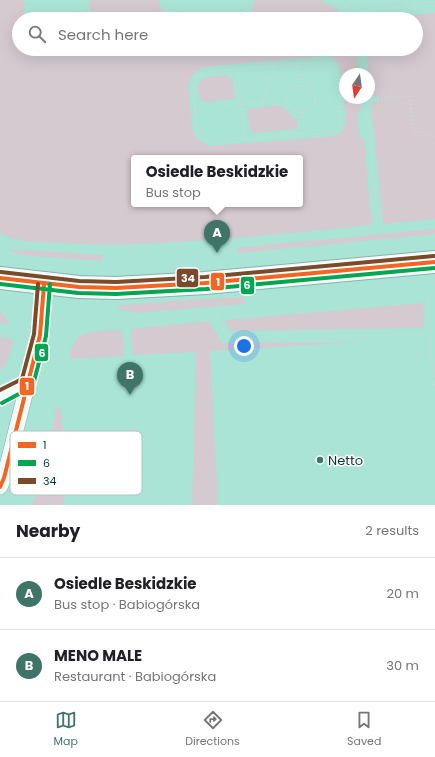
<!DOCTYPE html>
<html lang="en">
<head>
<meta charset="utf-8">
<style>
  body { margin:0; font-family:Poppins,sans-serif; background:#f6f6f6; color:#202124 }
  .compass { position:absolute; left:339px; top:68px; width:36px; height:36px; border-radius:50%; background:#fff; box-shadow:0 4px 16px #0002; rotate:193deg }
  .you { position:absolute; left:244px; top:346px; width:14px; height:14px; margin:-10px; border:3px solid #fff; border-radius:50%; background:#1a73e8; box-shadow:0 0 0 6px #1a73e833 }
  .badge { display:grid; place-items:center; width:26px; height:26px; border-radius:50%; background:#3f7469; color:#fff; font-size:13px; font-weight:700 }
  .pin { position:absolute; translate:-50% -33px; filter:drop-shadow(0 1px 2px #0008) }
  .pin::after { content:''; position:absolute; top:21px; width:14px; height:12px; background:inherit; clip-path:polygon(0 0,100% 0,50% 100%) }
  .popup { position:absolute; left:131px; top:155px; width:172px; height:52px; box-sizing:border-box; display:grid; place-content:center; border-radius:4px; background:#fff; filter:drop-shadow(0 1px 3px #0005); font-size:13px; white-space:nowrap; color:#757577 }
  .popup b { font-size:15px; color:#202124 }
  .popup::after { content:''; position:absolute; left:50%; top:100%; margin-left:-8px; border:8px solid transparent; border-top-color:#fff }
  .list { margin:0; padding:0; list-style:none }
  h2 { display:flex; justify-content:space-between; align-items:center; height:52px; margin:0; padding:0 16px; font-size:17px }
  h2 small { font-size:13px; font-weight:400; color:#757577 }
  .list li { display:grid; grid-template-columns:26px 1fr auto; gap:12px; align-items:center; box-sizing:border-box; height:72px; padding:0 16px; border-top:1px solid #e0e0e0 }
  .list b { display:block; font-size:15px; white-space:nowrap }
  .list p { margin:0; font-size:13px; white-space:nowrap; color:#757577 }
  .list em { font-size:13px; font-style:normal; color:#757577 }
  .icon { flex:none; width:22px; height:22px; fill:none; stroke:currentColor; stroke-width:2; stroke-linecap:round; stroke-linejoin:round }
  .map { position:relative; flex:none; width:435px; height:505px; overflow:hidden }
  .search { position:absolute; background:#fff; box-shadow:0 4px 16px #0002; left:12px; right:12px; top:12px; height:44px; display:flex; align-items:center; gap:10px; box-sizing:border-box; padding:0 14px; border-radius:22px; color:#757577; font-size:15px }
  .sheet { height:196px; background:#fff }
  nav { display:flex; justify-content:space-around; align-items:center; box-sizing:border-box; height:56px; border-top:1px solid #e0e0e0; background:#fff; font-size:11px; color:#757577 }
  nav a { display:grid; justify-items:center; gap:2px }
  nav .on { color:#3f7469 }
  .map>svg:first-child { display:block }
  .green { fill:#d4cad0; fill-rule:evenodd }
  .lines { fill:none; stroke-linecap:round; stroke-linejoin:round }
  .lane-casing { stroke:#85b5aa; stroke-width:16 }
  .secondary-casing { stroke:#85b5aa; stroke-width:24 }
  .path { stroke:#c9dcd7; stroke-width:2.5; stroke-dasharray:1 3; stroke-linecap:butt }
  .lane { stroke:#f2fbf9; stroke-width:15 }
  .secondary { stroke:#f2fbf9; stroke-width:22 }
  .bus-1-casing { stroke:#fff; stroke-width:7 }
  .bus-2-casing { stroke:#fff; stroke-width:7 }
  .bus-3-casing { stroke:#fff; stroke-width:7 }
  .bus-1 { stroke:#f26522; stroke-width:4 }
  .bus-2 { stroke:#00a651; stroke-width:4 }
  .bus-3 { stroke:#7a4b2a; stroke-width:4 }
  .poi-dot { fill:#3f7469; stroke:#fff; stroke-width:1.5 }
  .labels { text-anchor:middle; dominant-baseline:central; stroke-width:3; stroke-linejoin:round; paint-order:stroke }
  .poi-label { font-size:13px; fill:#06382e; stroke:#fff; text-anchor:start }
  .key { fill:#fff; stroke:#b4c3c0; stroke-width:1 }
  .key-label { font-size:11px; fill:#06382e }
  .line-badge { stroke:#fff; stroke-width:1.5 }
  .badge-label { font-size:11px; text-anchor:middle; font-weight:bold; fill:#fff }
</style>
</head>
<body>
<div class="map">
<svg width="435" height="505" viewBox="0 0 435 505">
  <rect width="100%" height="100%" fill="#aae4d6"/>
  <!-- green -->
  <g class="green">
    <path d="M0,0H24L25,19H19V49H356L358,70L354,71V74H345V89L342,87C341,74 342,58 326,56L204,67C195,71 189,78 188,88L193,133L200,141L210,146L335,136C350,129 345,116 344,102L345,100L361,98L362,110L357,111L360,137L364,138L372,225C313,231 253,237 193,241C151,244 108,246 65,243C43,242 20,244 0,233ZM134,158H300V204H134Z"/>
    <polygon points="89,0 159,0 160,6 168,19 91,19"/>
    <polygon points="255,0 321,0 353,19 245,19 249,15"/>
    <polygon points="435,13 435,219 383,224 371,103 379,101 379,96 371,96 366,49 416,49 416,19 366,19"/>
    <path d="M224,75L228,76L233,80L235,97L233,99L206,102L200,99C190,78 209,76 224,75Z"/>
    <polygon points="281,105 292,116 297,119 298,126 296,129 255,133 250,130 247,112 248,109"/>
    <polygon points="435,229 435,234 238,253 237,248"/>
    <polygon points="6,249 103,255 102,261 22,255"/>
    <polygon points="244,297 245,302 244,304 136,313 120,309 115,306 171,301"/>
    <polygon points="423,303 424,328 230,331 225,320"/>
    <polygon points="0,311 10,324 0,323"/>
    <polygon points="209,321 222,343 360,342 210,351 218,505 192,505 196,352 133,355 131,329"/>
    <path d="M122,330L124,356L69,359C74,326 95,332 122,330Z"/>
    <polygon points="0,337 12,339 13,342 7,362 0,371"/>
    <path d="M56,407H60L66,451L64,505H31C47,480 51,437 56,407Z"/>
  </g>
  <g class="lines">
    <!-- lane casing -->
    <g class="lane-casing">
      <g id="lane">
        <polyline points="0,397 7,394 27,383"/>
        <polyline points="0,487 4,478 40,335 44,284"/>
      </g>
    </g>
    <!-- secondary casing -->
    <g class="secondary-casing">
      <polyline id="secondary" points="0,278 79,287 116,288 205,283 435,262"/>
    </g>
    <!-- path -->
    <g class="path">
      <polyline points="334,0 347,8 358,12 435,4"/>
      <polyline points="347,8 350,0"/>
      <polyline points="358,12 359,19"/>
      <polyline points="361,49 364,74"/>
      <path d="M326,61L334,64L336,69L341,121L339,128L337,130L214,142C205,140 200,136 196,127C196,120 196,112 195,105C193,90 190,77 208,71Z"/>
      <polyline points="297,63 300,84"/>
      <polyline points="238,69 245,139"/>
      <circle cx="301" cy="98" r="14"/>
      <polyline points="315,97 345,95"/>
      <polyline points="366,98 378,229"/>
      <polyline points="366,100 410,96 413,130 435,138"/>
      <polyline points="262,102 274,73 275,65"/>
      <polyline points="195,108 287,100"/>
      <polyline points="302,112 304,133"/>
      <polyline points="428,297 433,384 435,384"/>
      <polyline points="216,314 228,338 431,334"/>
    </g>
    <!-- lane -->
    <use href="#lane" class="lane"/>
    <!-- secondary -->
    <use href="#secondary" class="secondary"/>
    <!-- bus-1 casing -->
    <g class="bus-1-casing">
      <g id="bus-1">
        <polyline points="0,278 79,287 116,288 205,283 435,262"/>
        <polyline points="0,487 4,478 40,335 44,284"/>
      </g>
    </g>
    <!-- bus-2 casing -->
    <g class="bus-2-casing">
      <g id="bus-2">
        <polyline points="0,284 78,293 116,294 206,289 435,268"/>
        <polyline points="2,403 30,388 33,385 46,336 50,284"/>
      </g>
    </g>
    <!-- bus-3 casing -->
    <g class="bus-3-casing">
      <g id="bus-3">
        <polyline points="1,272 79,281 116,282 205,277 434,256"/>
        <polyline points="0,390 22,379 34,334 38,284"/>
      </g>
    </g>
    <!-- bus-1 -->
    <use href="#bus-1" class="bus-1"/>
    <!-- bus-2 -->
    <use href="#bus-2" class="bus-2"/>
    <!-- bus-3 -->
    <use href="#bus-3" class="bus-3"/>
  </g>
  <!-- markers -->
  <circle class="poi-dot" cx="320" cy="460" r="4"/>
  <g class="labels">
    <!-- poi labels -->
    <g class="poi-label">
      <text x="328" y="460">Netto</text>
    </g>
  </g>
  <!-- legend -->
  <rect x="10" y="431" width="132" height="64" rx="6" class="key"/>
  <rect x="18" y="442" width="18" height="6" fill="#f26522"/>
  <rect x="18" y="460" width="18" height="6" fill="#00a651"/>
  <rect x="18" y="478" width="18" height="6" fill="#7a4b2a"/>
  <g class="key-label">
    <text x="43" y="449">1</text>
    <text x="43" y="467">6</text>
    <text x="43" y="485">34</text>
  </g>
  <g class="line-badge">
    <rect x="176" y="268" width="23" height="20" rx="4" fill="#7a4b2a"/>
    <rect x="210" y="272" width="15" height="19" rx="4" fill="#f26522"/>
    <rect x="240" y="276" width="15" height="19" rx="4" fill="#00a651"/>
    <rect x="34" y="343" width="15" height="19" rx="4" fill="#00a651"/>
    <rect x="19" y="377" width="16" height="19" rx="4" fill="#f26522"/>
  </g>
  <g class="badge-label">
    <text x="188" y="282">34</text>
    <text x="218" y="286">1</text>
    <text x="247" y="289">6</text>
    <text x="42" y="357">6</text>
    <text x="27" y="390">1</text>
  </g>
</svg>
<svg class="compass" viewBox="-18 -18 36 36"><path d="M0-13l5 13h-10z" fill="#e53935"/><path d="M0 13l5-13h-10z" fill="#757577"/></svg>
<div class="you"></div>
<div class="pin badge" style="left:217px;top:253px">A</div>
<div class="popup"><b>Osiedle Beskidzkie</b>Bus stop</div>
<div class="pin badge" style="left:130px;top:395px">B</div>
<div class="search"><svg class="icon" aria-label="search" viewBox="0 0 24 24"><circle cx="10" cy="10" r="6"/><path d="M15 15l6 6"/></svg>Search here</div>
</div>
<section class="sheet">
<h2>Nearby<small>2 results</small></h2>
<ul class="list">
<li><span class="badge">A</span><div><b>Osiedle Beskidzkie</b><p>Bus stop · Babiogórska</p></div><em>20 m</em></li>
<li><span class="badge">B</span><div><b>MENO MALE</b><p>Restaurant · Babiogórska</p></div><em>30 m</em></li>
</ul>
</section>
<nav>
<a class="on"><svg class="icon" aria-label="map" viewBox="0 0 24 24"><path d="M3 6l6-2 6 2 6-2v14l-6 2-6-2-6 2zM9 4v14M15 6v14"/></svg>Map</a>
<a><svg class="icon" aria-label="directions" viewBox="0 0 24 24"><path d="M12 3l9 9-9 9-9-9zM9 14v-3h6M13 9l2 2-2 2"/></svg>Directions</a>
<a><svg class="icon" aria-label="saved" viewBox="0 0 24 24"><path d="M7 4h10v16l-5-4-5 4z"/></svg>Saved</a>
</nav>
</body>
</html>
